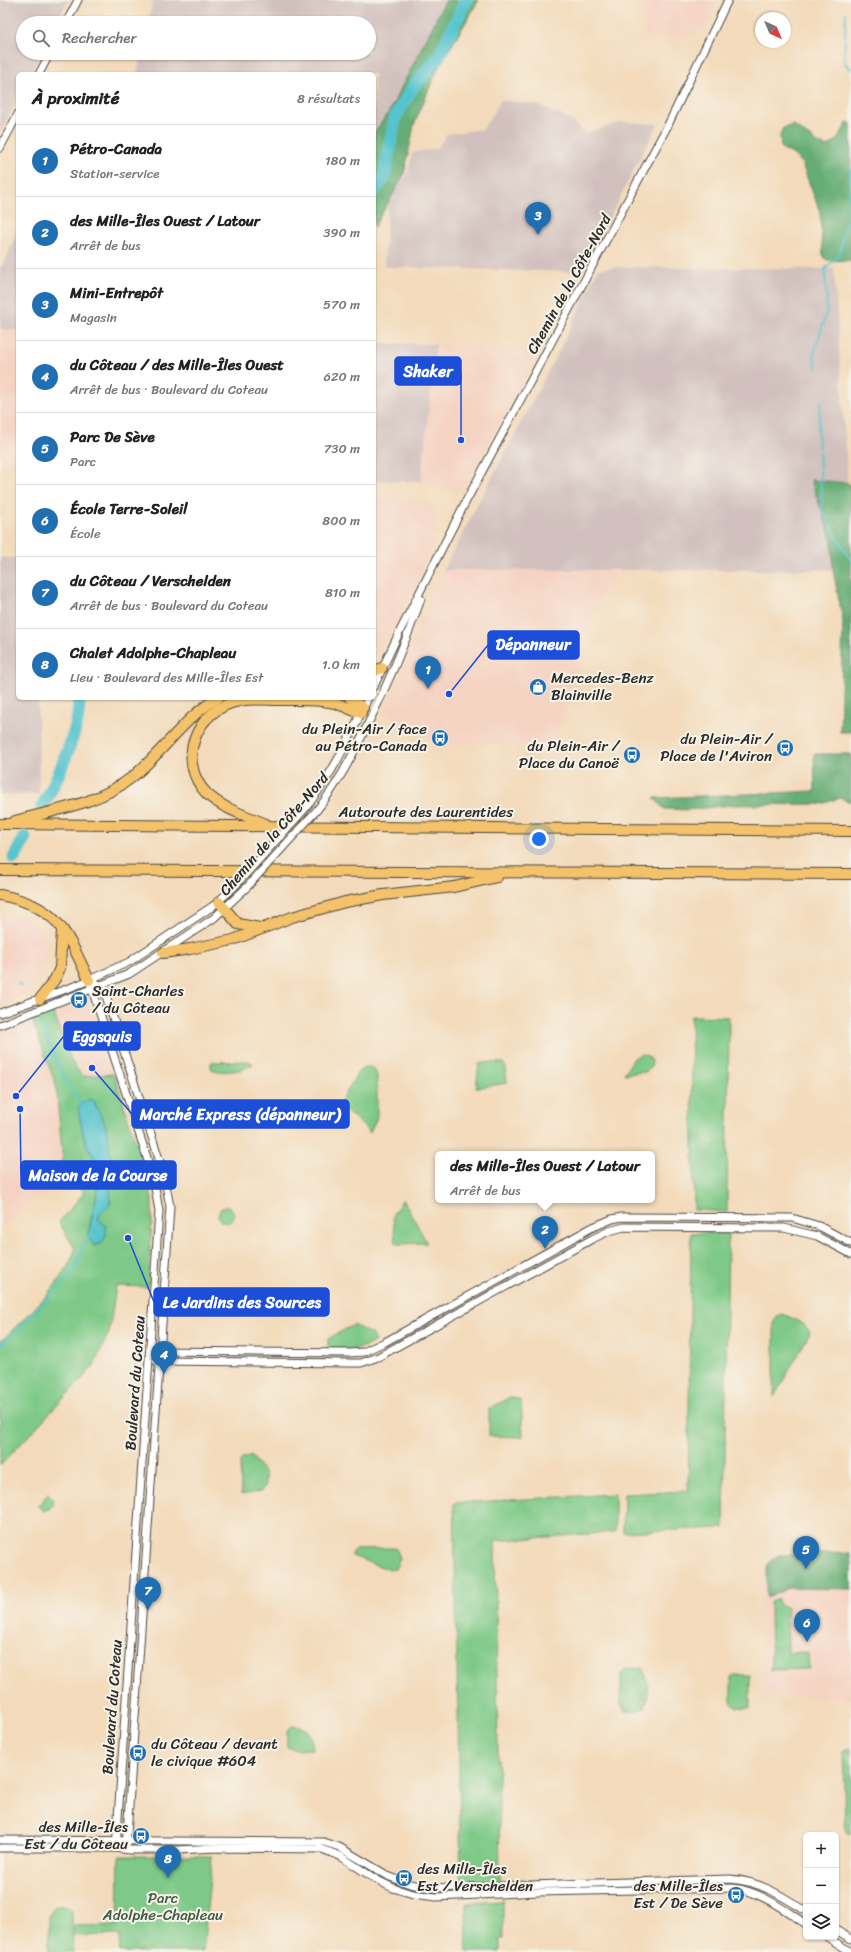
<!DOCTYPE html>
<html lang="fr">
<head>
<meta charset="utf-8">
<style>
  body { margin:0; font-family:Sriracha,sans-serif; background:#f2f2f2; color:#202124 }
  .controls { position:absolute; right:12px; bottom:12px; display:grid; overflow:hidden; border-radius:6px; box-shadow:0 1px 3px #0004 }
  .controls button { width:36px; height:36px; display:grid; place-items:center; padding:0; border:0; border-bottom:1px solid #e0e0e0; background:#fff; color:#202124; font:20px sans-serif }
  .compass { position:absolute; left:755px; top:12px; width:36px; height:36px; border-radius:50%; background:#fff; box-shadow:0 1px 3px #0004; rotate:136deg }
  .you { position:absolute; left:539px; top:839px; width:14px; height:14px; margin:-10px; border:3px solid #fff; border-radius:50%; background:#1a73e8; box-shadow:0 0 0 6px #1a73e833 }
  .badge { display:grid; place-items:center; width:26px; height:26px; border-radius:50%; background:#1f6fb2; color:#fff; font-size:13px; font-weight:700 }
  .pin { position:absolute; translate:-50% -33px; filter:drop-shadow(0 1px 2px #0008) }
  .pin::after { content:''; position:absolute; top:21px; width:14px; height:12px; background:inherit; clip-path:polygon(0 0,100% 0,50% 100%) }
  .popup { position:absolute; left:435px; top:1151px; width:220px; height:52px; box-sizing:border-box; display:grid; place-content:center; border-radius:6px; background:#fff; filter:drop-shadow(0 1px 3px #0005); font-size:13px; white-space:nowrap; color:#757577 }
  .popup b { font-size:15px; color:#202124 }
  .popup::after { content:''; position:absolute; left:50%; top:100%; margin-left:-8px; border:8px solid transparent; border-top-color:#fff }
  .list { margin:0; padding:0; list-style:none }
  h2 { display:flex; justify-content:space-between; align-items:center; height:52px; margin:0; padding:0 16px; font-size:17px }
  h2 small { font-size:13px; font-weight:400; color:#757577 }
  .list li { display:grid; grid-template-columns:26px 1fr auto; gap:12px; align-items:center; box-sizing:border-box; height:72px; padding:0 16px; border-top:1px solid #e0e0e0 }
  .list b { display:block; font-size:15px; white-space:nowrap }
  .list p { margin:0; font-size:13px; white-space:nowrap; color:#757577 }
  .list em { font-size:13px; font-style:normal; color:#757577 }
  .icon { flex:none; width:22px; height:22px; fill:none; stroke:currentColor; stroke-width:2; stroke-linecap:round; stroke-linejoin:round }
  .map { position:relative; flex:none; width:851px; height:1952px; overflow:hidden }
  .search { position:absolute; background:#fff; box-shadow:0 1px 3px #0004; left:16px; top:16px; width:360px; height:44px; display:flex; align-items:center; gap:10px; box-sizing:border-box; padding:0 14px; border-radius:22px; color:#757577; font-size:15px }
  .panel { position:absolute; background:#fff; box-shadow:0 1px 3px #0004; left:16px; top:72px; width:360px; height:628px; border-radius:6px }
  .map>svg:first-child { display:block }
  .built { fill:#f5d3c2 }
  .industrial { fill:#d1c0bd }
  .green { fill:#7ec987; stroke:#547a59; fill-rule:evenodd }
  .forest { fill:#66ad74; stroke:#486c50 }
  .water { fill:#57c4ce; stroke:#41787c }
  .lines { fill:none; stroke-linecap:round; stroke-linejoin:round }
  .stream { stroke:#57c4ce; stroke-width:2 }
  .river { stroke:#57c4ce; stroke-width:13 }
  .minor-casing { stroke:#494540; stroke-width:9 }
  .highway-casing { stroke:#494540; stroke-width:12 }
  .minor { stroke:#fff; stroke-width:7 }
  .highway { stroke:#f3c26a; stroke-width:10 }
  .minor-bridge-casing { stroke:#494540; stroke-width:9; stroke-linecap:butt }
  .minor-bridge { stroke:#fff; stroke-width:7 }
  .labels { text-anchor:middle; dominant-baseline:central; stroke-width:4; stroke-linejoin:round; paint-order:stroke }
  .street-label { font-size:15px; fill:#2b2b2b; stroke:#f7f3e8 }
  .poi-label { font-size:15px; fill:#2b2b2b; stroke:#f7f3e8; text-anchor:end }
  .park-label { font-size:15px; fill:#445a47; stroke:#f7f3e8 }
  .leader { fill:none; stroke:#1d4ed8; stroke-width:1.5 }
  .callout-dot { fill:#1d4ed8; stroke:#f7f3e8; stroke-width:1.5 }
  .callout { fill:#1d4ed8; stroke:#1d4ed8; stroke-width:1.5 }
  .callout-label { font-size:16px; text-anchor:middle; font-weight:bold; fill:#fff }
</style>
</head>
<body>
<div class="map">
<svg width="851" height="1952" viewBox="0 0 851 1952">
  <rect width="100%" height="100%" fill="#f7f3e8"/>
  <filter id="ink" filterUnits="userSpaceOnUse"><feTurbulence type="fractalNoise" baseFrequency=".025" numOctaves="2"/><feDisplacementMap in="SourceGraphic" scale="8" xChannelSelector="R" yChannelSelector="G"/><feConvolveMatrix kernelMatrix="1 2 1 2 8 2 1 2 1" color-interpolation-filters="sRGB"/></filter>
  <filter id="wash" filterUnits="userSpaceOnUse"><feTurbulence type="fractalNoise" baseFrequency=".012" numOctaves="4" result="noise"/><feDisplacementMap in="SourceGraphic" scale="16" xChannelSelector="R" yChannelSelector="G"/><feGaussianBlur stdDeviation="0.9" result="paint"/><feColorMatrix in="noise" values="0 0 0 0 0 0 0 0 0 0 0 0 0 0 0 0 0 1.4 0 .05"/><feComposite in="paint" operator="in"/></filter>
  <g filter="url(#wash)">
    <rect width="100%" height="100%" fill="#f3daba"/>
    <!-- built -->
    <g class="built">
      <polygon points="642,0 718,0 706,30 698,27 695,36 643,35"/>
      <polygon points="0,329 18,330 18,438 0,456"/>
      <polygon points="436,344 540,350 467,487 460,491 421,481"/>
      <polygon points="374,497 416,500 428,504 434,510 436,519 436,535 420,575 390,633 374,658"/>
      <polygon points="443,570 619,571 597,601 555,744 447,744 428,740 384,713"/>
      <polygon points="0,916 25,917 41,928 48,945 42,976 23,994 0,1005"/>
      <polygon points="82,1001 90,1003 114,1074 82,1076 71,1060 53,1011"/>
      <polygon points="32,1020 56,1085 64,1173 0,1230 0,1033"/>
      <polygon points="761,1583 851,1589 851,1697 764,1696"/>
    </g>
    <!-- industrial -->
    <g class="industrial">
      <polygon points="0,0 68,0 56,23 23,23 23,53 41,53 30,74 18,74 18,98 0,133"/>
      <polygon points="153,0 446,0 389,112 374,133 374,74 137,74 141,53 369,53 369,23 148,23"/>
      <polygon points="501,100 538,105 567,118 586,133 622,122 658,124 581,272 384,267 388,199 408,174 412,153 437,148 447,134 483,129"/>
      <polygon points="18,229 18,330 0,329 0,268 5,261"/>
      <polygon points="616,267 834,269 848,483 811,481 832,541 833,570 443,570 561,347 598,269"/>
      <polygon points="374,343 436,344 421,481 374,481"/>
      <polygon points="0,557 18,558 18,698 38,698 39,794 0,795"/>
    </g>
    <!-- green -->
    <g class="green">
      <path d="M53,1011L71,1060L82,1076L114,1074L147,1178L152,1200V1219L148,1287L116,1286L109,1333L93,1367L0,1466V1342C26,1316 65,1284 75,1249L59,1222L84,1193L64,1173L56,1085L32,1020ZM94,1101L106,1126L110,1204L99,1215V1220L88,1235L101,1173L96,1160L88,1148L83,1134L78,1108Z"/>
      <polygon points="691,1016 729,1017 727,1212 694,1210"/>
      <polygon points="641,1054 648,1056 652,1061 651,1068 645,1072 624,1074 634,1058"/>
      <path d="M248,1061L253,1064C242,1071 224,1074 211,1069L210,1066L212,1062Z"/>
      <polygon points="484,1062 503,1063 506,1068 507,1083 476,1088 479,1064"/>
      <polygon points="366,1067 374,1068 377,1076 377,1117 370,1133 355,1118 338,1107 358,1072"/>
      <polygon points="403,1199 427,1243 398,1244 395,1242 393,1214"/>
      <circle cx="226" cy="1215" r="8"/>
      <polygon points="691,1233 728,1233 724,1528 623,1532 624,1494 688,1491"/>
      <path d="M782,1314C793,1319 805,1321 810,1333L774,1397V1322L777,1316Z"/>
      <path d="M354,1325L374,1336L375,1341C363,1350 341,1352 328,1348V1339L336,1334L339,1335L338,1333Z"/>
      <polygon points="510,1397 521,1400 523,1437 489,1436 489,1409"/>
      <polygon points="251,1455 265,1474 266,1486 261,1491 241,1495 240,1462 243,1458"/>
      <polygon points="48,1494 52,1498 53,1504 49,1509 43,1511 38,1506"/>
      <polygon points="615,1494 615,1532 495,1541 500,1880 461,1882 454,1503"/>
      <polygon points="394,1548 397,1550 400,1559 395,1569 390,1570 352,1556 352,1552 355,1549"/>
      <polygon points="778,1599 779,1606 787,1607 788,1653 808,1652 809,1669 771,1670 770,1602"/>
      <path d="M642,1668C650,1681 649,1693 645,1708L636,1712L625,1711L621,1705V1674L626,1669Z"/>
      <polygon points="735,1675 750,1675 750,1708 736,1707 731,1703 731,1678"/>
      <path d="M292,1726C310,1728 311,1731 313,1749L295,1750L287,1747V1731Z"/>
      <polygon points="851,1749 851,1834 847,1832 845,1822 843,1752 846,1750"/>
      <polygon points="119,1856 212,1856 203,1952 120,1952 119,1935 74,1936 74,1926 118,1925"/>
      <polygon points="503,1901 503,1939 500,1939 500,1952 467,1952 466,1903"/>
      <polygon points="61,1904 67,1906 72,1911 73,1952 49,1952 49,1916 55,1906"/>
    </g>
    <!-- forest -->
    <g class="forest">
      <polygon points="446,0 479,0 437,70 414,125 404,175 374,227 374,133 389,112"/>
      <polygon points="847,123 851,123 851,261 827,260 823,257 820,212 802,164 794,155 781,148 780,135 783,128 793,125 818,143 827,147 837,140"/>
      <polygon points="811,480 848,483 851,486 851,732 840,732 843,621 833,570 832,541"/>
      <polygon points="814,754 851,754 851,802 840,798 821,804 731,805 688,810 664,809 654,798 815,791"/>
      <polygon points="851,1553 851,1589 788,1588 767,1598 767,1565 778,1555"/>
    </g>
    <!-- water -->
    <polygon class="water" points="90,1099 94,1101 106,1126 111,1159 110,1205 99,1215 99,1220 106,1226 106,1234 102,1243 94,1246 88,1236 101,1173 96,1160 88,1148 83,1134 78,1108 81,1104"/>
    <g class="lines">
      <!-- stream -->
      <g class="stream">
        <polyline points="846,13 844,62 851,69"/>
        <polyline points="817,370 814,354 827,310 825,269 839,255 848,220 851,168"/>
        <polyline points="821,402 818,430 822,511 851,561"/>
        <polyline points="18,983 21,986"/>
        <polyline points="41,1024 64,1077 82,1105"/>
        <polyline points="0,1346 28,1320 74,1270 89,1234"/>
      </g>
      <!-- river -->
      <g class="river">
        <polyline points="374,191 384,178 395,118 413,87 439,56 466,0"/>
        <path d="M42,807C54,786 84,722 78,698"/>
        <polyline points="14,858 25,837"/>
      </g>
    </g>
  </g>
  <g filter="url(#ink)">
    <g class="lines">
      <!-- minor casing -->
      <g class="minor-casing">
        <g id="minor">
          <polyline points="66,23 78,0"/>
          <polyline points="39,74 50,53"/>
          <polyline points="0,148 18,114"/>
          <polyline points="374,686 400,631 464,505 669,123 728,0"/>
          <path d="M303,811C333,775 348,740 368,698"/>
          <path d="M316,811C337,786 351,758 366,728C387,686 405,644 421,599"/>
          <polyline points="89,980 102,986 104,990 164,1174 170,1207 126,1849"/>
          <polyline points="89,980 153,1176 159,1211 116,1848"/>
          <polyline points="0,1013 80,984 129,962 213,906 234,887"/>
          <polyline points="0,1025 129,974 214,918 247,887"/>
          <polyline points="156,1351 350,1353 363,1352 385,1342 591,1228 612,1219 622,1217 792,1218 819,1226 851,1243"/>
          <polyline points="156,1361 352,1363 361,1363 378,1357 592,1239 609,1231 624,1227 784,1228 817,1236 851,1254"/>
          <path d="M0,1840L324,1842L339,1847L390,1877L410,1884L431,1888L730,1879C759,1881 781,1895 806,1911"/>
          <path d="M0,1848H116L130,1850H177L216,1848L322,1849L340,1856L377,1880L393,1888L413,1894L436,1897L538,1892L733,1888C760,1891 783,1909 806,1924"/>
          <polyline points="836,1930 851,1939"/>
          <polyline points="827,1937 851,1952"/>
        </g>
      </g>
      <!-- highway casing -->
      <g class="highway-casing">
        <g id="highway">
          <polyline points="374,671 382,668"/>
          <polyline points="350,698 363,708"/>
          <path d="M15,821C54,810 98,804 131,778C162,754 184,717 218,698"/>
          <polyline points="0,824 851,831"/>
          <path d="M266,824C247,816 223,809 207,794C175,761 196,709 239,701C253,698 268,700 282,700C297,700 314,699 330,702C341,704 351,710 361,713"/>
          <polyline points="0,870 851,874"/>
          <path d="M0,895C58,906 66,931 89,980"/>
          <polyline points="219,902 238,924 260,928"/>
          <polyline points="163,953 190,949 233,940 292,917 345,902 383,895 454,887 497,877"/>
          <polyline points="40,999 55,979 60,968 62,930"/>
        </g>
      </g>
      <!-- minor -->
      <use href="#minor" class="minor"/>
      <!-- highway -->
      <use href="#highway" class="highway"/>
      <!-- minor-bridge casing -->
      <g class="minor-bridge-casing">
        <g id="minor-bridge">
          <polyline points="234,887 303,811"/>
          <polyline points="247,887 316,811"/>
        </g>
      </g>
      <!-- minor-bridge -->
      <use href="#minor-bridge" class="minor-bridge"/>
    </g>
  </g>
  <!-- icons -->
  <defs>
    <g id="shop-disc" transform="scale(0.9)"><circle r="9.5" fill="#1f6fb2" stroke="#f7f3e8"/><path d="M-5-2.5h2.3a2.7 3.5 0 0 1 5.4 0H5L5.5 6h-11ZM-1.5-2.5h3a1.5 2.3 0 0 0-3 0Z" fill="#fff"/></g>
    <g id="bus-disc" transform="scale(0.9)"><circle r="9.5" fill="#1f6fb2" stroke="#f7f3e8"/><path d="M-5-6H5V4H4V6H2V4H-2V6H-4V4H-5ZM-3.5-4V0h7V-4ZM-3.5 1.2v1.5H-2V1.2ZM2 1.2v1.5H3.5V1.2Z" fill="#fff"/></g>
  </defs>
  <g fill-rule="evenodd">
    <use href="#shop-disc" x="538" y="687"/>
    <use href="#bus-disc" x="440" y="738"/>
    <use href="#bus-disc" x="785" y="748"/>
    <use href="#bus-disc" x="632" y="755"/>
    <use href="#bus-disc" x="79" y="1000"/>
    <use href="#bus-disc" x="138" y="1753"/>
    <use href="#bus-disc" x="141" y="1836"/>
    <use href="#bus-disc" x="404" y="1878"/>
    <use href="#bus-disc" x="736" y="1895"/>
  </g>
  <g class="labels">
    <!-- street labels -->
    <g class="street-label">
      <text transform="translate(569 284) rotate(-61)">Chemin de la Côte-Nord</text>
      <text x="426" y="812">Autoroute des Laurentides</text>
      <text transform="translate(274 834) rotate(-49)">Chemin de la Côte-Nord</text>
      <text transform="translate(135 1383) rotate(-86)">Boulevard du Coteau</text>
      <text transform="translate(112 1707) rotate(-86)">Boulevard du Coteau</text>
    </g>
    <!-- poi labels -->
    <g class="poi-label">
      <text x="551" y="678" text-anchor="start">Mercedes-Benz<tspan x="551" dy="17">Blainville</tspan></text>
      <text x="427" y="729">du Plein-Air / face<tspan x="427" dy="17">au Pétro-Canada</tspan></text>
      <text x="772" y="739">du Plein-Air /<tspan x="772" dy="17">Place de l'Aviron</tspan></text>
      <text x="619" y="746">du Plein-Air /<tspan x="619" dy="17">Place du Canoë</tspan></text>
      <text x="92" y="991" text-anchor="start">Saint-Charles<tspan x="92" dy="17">/ du Côteau</tspan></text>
      <text x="151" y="1744" text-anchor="start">du Côteau / devant<tspan x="151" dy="17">le civique #604</tspan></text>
      <text x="128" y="1827">des Mille-Îles<tspan x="128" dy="17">Est / du Côteau</tspan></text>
      <text x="417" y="1869" text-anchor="start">des Mille-Îles<tspan x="417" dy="17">Est / Verschelden</tspan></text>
      <text x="723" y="1886">des Mille-Îles<tspan x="723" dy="17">Est / De Sève</tspan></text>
    </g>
    <!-- park labels -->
    <g class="park-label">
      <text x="163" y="1898">Parc<tspan x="163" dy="17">Adolphe-Chapleau</tspan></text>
    </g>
  </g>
  <!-- callouts -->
  <path class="leader" d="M461 440L461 371M449 694L488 645M16 1096L64 1036M92 1068L132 1114M20 1109L21 1175M128 1238L154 1302"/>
  <g class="callout-dot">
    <circle cx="461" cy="440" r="4"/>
    <circle cx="449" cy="694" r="4"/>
    <circle cx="16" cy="1096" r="4"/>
    <circle cx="92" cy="1068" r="4"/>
    <circle cx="20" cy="1109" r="4"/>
    <circle cx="128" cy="1238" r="4"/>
  </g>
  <g class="callout">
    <rect x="395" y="357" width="66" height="28" rx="4"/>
    <rect x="488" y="631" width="91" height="28" rx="4"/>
    <rect x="64" y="1022" width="76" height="28" rx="4"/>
    <rect x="132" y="1100" width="217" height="28" rx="4"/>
    <rect x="21" y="1161" width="155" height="28" rx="4"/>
    <rect x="154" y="1288" width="175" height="28" rx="4"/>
  </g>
  <g class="callout-label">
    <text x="428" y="377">Shaker</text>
    <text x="533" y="650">Dépanneur</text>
    <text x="102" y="1042">Eggsquis</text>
    <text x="240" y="1120">Marché Express (dépanneur)</text>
    <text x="98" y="1181">Maison de la Course</text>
    <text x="242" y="1308">Le Jardins des Sources</text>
  </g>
</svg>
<div class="controls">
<button>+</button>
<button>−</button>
<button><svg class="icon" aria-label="layers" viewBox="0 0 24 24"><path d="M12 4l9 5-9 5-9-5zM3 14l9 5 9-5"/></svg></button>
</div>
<svg class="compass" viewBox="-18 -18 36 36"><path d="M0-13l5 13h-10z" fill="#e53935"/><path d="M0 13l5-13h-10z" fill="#757577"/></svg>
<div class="you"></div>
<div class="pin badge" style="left:428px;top:689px">1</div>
<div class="pin badge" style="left:545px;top:1249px">2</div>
<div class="popup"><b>des Mille-Îles Ouest / Latour</b>Arrêt de bus</div>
<div class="pin badge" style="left:538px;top:235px">3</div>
<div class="pin badge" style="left:164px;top:1374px">4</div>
<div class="pin badge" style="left:806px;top:1569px">5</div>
<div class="pin badge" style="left:807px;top:1642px">6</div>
<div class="pin badge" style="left:148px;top:1610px">7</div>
<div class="pin badge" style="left:168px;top:1878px">8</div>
<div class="search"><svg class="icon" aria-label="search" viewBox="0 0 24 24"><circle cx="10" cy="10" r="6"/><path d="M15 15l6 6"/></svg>Rechercher</div>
<section class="panel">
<h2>À proximité<small>8 résultats</small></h2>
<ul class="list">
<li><span class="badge">1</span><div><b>Pétro-Canada</b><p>Station-service</p></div><em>180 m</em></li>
<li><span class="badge">2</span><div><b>des Mille-Îles Ouest / Latour</b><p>Arrêt de bus</p></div><em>390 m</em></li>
<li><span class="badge">3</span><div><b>Mini-Entrepôt</b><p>Magasin</p></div><em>570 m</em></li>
<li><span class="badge">4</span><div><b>du Côteau / des Mille-Îles Ouest</b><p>Arrêt de bus · Boulevard du Coteau</p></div><em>620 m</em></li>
<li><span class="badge">5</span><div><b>Parc De Sève</b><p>Parc</p></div><em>730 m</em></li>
<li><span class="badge">6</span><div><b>École Terre-Soleil</b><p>École</p></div><em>800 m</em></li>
<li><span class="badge">7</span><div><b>du Côteau / Verschelden</b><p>Arrêt de bus · Boulevard du Coteau</p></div><em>810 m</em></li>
<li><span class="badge">8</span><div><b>Chalet Adolphe-Chapleau</b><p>Lieu · Boulevard des Mille-Îles Est</p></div><em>1.0 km</em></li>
</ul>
</section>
</div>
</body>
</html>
